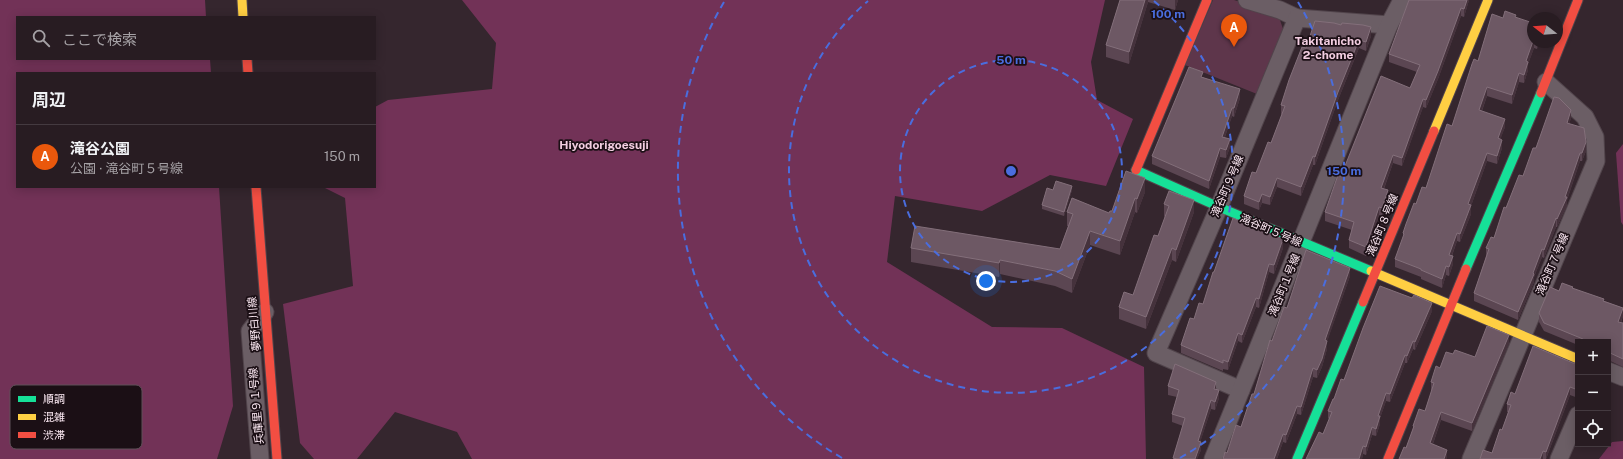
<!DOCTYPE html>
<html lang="ja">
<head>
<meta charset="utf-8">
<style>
  body { margin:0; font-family:"Public Sans","Noto Sans JP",sans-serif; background:#34292f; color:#f1f3f6 }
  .controls { position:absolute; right:12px; bottom:12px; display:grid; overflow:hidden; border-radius:0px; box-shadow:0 2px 10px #0003 }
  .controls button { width:36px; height:36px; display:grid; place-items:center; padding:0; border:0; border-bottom:1px solid #443a40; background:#281c22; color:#f1f3f6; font:20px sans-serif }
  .compass { position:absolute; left:1527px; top:12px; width:36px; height:36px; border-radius:50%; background:#281c22; box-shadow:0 2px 10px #0003; rotate:287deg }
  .you { position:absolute; left:986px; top:281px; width:14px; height:14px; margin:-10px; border:3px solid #fff; border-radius:50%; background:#1a73e8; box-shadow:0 0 0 6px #1a73e833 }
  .badge { display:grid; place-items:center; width:26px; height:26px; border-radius:50%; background:#ea580c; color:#fff; font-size:13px; font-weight:700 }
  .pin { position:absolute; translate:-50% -33px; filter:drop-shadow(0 1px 2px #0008) }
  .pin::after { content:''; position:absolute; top:21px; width:14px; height:12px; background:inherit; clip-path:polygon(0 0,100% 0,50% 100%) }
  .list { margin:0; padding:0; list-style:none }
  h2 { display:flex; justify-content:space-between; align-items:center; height:52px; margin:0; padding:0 16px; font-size:17px }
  h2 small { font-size:13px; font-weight:400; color:#a5a1a5 }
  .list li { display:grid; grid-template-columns:26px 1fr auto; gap:12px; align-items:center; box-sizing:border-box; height:64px; padding:0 16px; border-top:1px solid #443a40 }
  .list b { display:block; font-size:15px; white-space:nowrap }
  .list p { margin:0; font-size:13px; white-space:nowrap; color:#a5a1a5 }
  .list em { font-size:13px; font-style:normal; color:#a5a1a5 }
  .icon { flex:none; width:22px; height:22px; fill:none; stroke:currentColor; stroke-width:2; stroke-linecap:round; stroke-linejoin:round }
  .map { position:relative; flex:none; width:1623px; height:459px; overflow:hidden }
  .search { position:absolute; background:#281c22; box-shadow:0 2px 10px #0003; left:16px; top:16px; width:360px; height:44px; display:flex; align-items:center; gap:10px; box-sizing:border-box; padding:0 14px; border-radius:0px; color:#a5a1a5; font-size:15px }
  .panel { position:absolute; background:#281c22; box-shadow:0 2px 10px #0003; left:16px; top:72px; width:360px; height:116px; border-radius:0px }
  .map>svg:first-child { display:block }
  .green { fill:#5e364b }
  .forest { fill:#723257 }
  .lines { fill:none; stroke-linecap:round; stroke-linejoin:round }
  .street-casing { stroke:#51444b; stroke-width:19 }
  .fast-casing { stroke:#51444b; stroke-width:11 }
  .slow-casing { stroke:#51444b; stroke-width:11 }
  .jam-casing { stroke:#51444b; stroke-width:11 }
  .street { stroke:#6b5e65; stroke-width:17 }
  .fast { stroke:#16e098; stroke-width:9 }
  .slow { stroke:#ffcf43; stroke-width:9 }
  .jam { stroke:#f24e42; stroke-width:9 }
  .wall { fill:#5b4652 }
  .shaded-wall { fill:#45323c }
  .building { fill:#6d5864; stroke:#836f7a }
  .ring { fill:none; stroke:#4a6dde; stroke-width:2; stroke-dasharray:7 5 }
  .labels { text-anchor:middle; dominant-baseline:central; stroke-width:3.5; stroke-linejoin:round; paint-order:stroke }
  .street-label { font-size:11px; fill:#fdeaf4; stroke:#1b0f15 }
  .neighbourhood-label { font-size:12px; font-weight:bold; fill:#f3cee1; stroke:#1b0f15 }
  .key { fill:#1b0f15; stroke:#5f5158; stroke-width:1 }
  .key-label { font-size:11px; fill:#fdeaf4 }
  .centre { fill:#4a6dde; stroke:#1b0f15; stroke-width:2 }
  .ring-label { font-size:12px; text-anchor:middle; font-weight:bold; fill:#4a6dde; stroke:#1b0f15; stroke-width:3.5; stroke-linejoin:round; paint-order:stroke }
</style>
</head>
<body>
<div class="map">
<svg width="1623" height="459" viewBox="0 0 1623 459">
  <rect width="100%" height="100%" fill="#35262e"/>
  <!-- green -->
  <polygon class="green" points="1213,0 1234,0 1278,14 1283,29 1257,94 1185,65"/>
  <!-- forest -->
  <g class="forest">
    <polygon points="0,0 205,0 206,17 17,17 17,59 210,59 211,73 17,73 17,187 219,187 233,406 217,459 0,459"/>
    <polygon points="462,0 1105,0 1091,62 1097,100 1133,119 1106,186 1050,175 982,211 895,196 887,262 992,327 1062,328 1144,367 1146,459 472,459 457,432 395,412 357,459 314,459 300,443 283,304 353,286 345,198 323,187 375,187 375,107 388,100 492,89 496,43"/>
    <polygon points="1623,144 1623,225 1621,222 1616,153"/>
    <polygon points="1623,441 1623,459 1599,459 1612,442"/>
  </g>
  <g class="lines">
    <!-- street casing -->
    <g class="street-casing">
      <g id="street">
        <polyline points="1247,0 1280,10 1297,18"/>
        <polyline points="1608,371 1623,377"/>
        <polyline points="1241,390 1156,353 1219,207 1297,18 1389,25"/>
        <polyline points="260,459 250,331 265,312"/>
        <polyline points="1213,459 1389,25 1402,0"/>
        <polyline points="1471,459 1596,161 1595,137 1585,117 1546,82"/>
        <polyline points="1559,459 1578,415"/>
      </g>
    </g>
    <!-- fast casing -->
    <g class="fast-casing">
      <g id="fast">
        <polyline points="1136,170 1219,207 1371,271"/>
        <polyline points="1466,269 1541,93"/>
        <polyline points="1297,459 1363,302"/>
      </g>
    </g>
    <!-- slow casing -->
    <g class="slow-casing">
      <g id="slow">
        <polyline points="242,0 243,17"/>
        <polyline points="1434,131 1488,0"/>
        <polyline points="1371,271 1578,359"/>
      </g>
    </g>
    <!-- jam casing -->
    <g class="jam-casing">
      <g id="jam">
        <polyline points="247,59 248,73"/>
        <polyline points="1541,93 1578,0"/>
        <polyline points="1136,170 1207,0"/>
        <polyline points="256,187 277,459"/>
        <polyline points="1363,302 1434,131"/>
        <polyline points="1388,459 1466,269"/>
      </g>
    </g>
    <!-- street -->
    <use href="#street" class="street"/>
    <!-- fast -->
    <use href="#fast" class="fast"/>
    <!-- slow -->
    <use href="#slow" class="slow"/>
    <!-- jam -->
    <use href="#jam" class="jam"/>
  </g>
  <!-- wall -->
  <g class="wall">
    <polygon points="1120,0 1178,0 1175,10 1148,2 1129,64 1106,57 1106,45"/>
    <polygon points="1409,0 1469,0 1464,17 1461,16 1438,79 1426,108 1423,107 1402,166 1393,163 1384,189 1388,199 1382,216 1379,215 1366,256 1349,248 1349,240 1352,230 1325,221 1325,212 1341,176 1410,88 1417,72 1389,62 1389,54"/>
    <polygon points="1503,18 1516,18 1533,42 1539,42 1537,49 1534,48 1528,64 1528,70 1524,83 1519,82 1512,104 1487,96 1482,111 1505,127 1500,139 1502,148 1497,164 1487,161 1471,206 1471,214 1460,242 1457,241 1452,256 1453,264 1449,276 1446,275 1442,288 1421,279 1421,277 1395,267 1395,259 1403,238 1403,233 1416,204 1426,188 1452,126 1478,61"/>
    <polygon points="1371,36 1366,51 1359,48 1338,100 1315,165 1313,165 1301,196 1277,187 1270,205 1262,203 1259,210 1244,204 1244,196 1256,173 1271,143 1282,114 1281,114 1281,105 1306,48"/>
    <polygon points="1203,77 1240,98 1234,117 1232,116 1225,137 1230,147 1226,158 1220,157 1209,189 1152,164 1152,156"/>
    <polygon points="1571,118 1569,124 1586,151 1582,161 1580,161 1567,200 1567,205 1557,227 1556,227 1544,258 1542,257 1534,277 1534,282 1518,320 1474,301 1474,293 1486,256 1486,248 1494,238 1506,208 1523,176 1536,148"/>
    <polygon points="1053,190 1072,190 1064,216 1042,209 1042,205"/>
    <polygon points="1145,192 1137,213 1135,212 1120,255 1090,245 1072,293 1055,286 1000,274 999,277 911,262 911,248 1060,249 1068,226 1067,226 1067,212 1109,213"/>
    <polygon points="1164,204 1194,212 1176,262 1172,260 1146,329 1119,319 1119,307 1133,295 1158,236 1165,217 1164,216"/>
    <polygon points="1283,248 1274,274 1269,272 1259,308 1256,307 1242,343 1238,341 1228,370 1223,369 1223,371 1181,353 1181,345 1194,319 1203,304 1214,272"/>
    <polygon points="1350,276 1327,341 1327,349 1322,367 1317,378 1313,377 1301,415 1297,414 1286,443 1283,442 1277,459 1223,459 1227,453 1241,427 1254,394 1272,341 1287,308"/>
    <polygon points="1573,289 1623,308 1623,316 1621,323 1623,323 1623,367 1608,360 1608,342 1578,342 1578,345 1544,331 1539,322 1539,313 1559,291"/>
    <polygon points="1432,311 1415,350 1413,349 1407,363 1405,363 1390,402 1386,401 1380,418 1380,424 1376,436 1372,435 1366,455 1363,454 1362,459 1306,459 1323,434 1329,419 1328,418 1328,411 1334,399 1344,380"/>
    <polygon points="1509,343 1472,431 1441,420 1433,444 1447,458 1447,459 1399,459 1406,448 1413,430 1413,426 1425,411 1432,391 1431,390 1431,382 1440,368 1453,354 1475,357"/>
    <polygon points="1573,363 1578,363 1578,398 1570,395 1546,459 1480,459 1492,453 1502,430 1508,412 1507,412 1507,404 1515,394"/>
    <polygon points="1168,386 1216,389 1219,398 1215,410 1211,409 1200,442 1201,450 1197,459 1173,459 1183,426 1172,422 1172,414 1177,397 1168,395"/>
  </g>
  <!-- shaded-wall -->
  <g class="shaded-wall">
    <polygon points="1145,0 1148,0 1148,2 1129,64 1129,52"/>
    <polygon points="1175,0 1178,0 1175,10"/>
    <polygon points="1467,0 1469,0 1464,17 1464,9"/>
    <polygon points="1461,8 1461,16 1438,79 1426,108 1426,100"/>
    <polygon points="1371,27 1371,36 1366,51 1366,42"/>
    <polygon points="1359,40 1359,48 1338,100 1315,165 1315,157 1338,92"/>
    <polygon points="1533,42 1534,42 1534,48 1528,64 1528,70 1524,83 1524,75 1526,61"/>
    <polygon points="1537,42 1539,42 1537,49"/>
    <polygon points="1519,73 1519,82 1512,104 1512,95"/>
    <polygon points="1487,87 1487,96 1479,118 1479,110"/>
    <polygon points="1240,89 1240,98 1234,117 1234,108"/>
    <polygon points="1423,99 1423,107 1402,166 1402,158"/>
    <polygon points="1232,108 1232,116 1222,145 1222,137"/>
    <polygon points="1571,110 1571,118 1567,131 1567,123"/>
    <polygon points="1505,119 1505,127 1498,146 1498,138"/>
    <polygon points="1230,139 1230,147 1226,158 1226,150"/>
    <polygon points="1502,140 1502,148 1497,164 1497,156"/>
    <polygon points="1586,142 1586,151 1582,161 1582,153"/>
    <polygon points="1220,148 1220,157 1209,189 1209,181"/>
    <polygon points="1487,153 1487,161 1471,206 1471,214 1460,242 1460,234 1468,204"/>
    <polygon points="1580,153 1580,161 1567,200 1567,205 1557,227 1557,219"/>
    <polygon points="1393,155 1393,163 1381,196 1381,188"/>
    <polygon points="1313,156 1313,165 1301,196 1301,187"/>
    <polygon points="1145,178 1145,192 1137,213 1137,199"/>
    <polygon points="1277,178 1277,187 1270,205 1270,197"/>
    <polygon points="1072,186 1072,190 1064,216 1064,212"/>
    <polygon points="1388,190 1388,199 1382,216 1382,208"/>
    <polygon points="1262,194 1262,203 1259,210 1259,202"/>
    <polygon points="1135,198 1135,212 1120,255 1120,241"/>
    <polygon points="1194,200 1194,212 1176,262 1176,250"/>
    <polygon points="1379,207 1379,215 1366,256 1366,247"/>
    <polygon points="1556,218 1556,227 1544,258 1544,250"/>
    <polygon points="1090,231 1090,245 1072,293 1072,279"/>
    <polygon points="1457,233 1457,241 1449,263 1449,255"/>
    <polygon points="1283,239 1283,248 1274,274 1274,265"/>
    <polygon points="1172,248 1172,260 1146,329 1146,317"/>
    <polygon points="1542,249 1542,257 1534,277 1534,282 1518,320 1518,312"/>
    <polygon points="1453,256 1453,264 1449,276 1449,267"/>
    <polygon points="1000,260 1000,274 999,277 999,263"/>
    <polygon points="1269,264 1269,272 1259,308 1259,299"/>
    <polygon points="1446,266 1446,275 1442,288 1442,279"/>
    <polygon points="1350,268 1350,276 1325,348 1325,340"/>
    <polygon points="1256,298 1256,307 1242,343 1242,335"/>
    <polygon points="1432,303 1432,311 1415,350 1415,342"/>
    <polygon points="1623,308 1623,316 1618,330 1618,322"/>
    <polygon points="1238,333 1238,341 1228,370 1228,362"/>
    <polygon points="1509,335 1509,343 1472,431 1472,423"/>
    <polygon points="1327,341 1327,349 1322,367 1317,378 1317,370"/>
    <polygon points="1413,341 1413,349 1407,363 1407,356"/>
    <polygon points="1405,355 1405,363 1390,402 1390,394"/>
    <polygon points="1313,368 1313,377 1301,415 1301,407"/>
    <polygon points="1216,382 1216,390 1214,389"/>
    <polygon points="1570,387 1570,395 1546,459 1546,452"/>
    <polygon points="1219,390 1219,398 1215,410 1215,402"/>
    <polygon points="1386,393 1386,401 1380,418 1380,424 1376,436 1376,429 1378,416"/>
    <polygon points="1211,400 1211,409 1198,449 1198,441"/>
    <polygon points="1297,406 1297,414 1286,443 1286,435"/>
    <polygon points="1441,412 1441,420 1430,452 1430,443"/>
    <polygon points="1372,427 1372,435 1366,455 1366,447"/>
    <polygon points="1283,434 1283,442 1277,459 1274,459"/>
    <polygon points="1201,442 1201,450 1197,459 1195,459"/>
    <polygon points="1363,446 1363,454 1362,459 1359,459"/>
    <polygon points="1447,450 1447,459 1444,459"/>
    <polygon points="1543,451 1543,459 1540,459"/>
  </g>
  <!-- building -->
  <g class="building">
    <polygon points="1120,0 1145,0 1129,52 1106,45"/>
    <polygon points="1409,0 1467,0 1464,9 1461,8 1438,71 1426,100 1423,99 1402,158 1393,155 1381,188 1388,190 1382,208 1379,207 1366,247 1349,240 1354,222 1325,212 1338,175 1341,176 1381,76 1410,88 1420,65 1389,54"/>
    <polygon points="1505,11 1516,15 1515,17 1533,23 1533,41 1526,61 1528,62 1524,75 1519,73 1512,95 1487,87 1479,110 1505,119 1498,138 1502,140 1497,156 1487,153 1468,204 1471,205 1460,234 1457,233 1449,255 1453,256 1449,267 1446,266 1442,279 1421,270 1421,269 1395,259 1404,234 1403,233 1406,224 1414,203 1416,204 1422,187 1426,188 1447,124 1452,126 1472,64 1474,59 1478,61 1492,14 1503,18"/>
    <polygon points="1315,21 1334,23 1341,25 1342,23 1363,25 1371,27 1366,42 1359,40 1338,92 1315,157 1313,156 1301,187 1277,178 1270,197 1262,194 1259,202 1244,196 1252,172 1256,173 1268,142 1271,143 1285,106 1281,105 1289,80 1302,47 1306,48"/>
    <polygon points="1189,67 1203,72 1201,77 1240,89 1234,108 1232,108 1222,137 1230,139 1226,150 1220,148 1209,181 1152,156"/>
    <polygon points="1554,97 1559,98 1571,110 1567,123 1584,128 1586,142 1582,153 1580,153 1565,197 1567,197 1557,219 1556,218 1544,250 1542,249 1533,273 1534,274 1518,312 1474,293 1489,249 1486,248 1491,237 1494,238 1504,207 1506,208 1519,175 1523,176 1533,148 1536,148"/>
    <polygon points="1126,171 1145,178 1137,199 1135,198 1120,241 1090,231 1072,279 1055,271 1000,260 999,263 911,248 915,226 1060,249 1073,214 1067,212 1072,198 1109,213 1110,211 1112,211"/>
    <polygon points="1056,181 1072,186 1064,212 1042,205 1047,188 1053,190"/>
    <polygon points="1169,191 1194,200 1176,250 1172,248 1146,317 1119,307 1124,292 1133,295 1154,235 1158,236 1169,206 1164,204"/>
    <polygon points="1233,218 1283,239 1274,265 1269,264 1259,299 1256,298 1242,335 1238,333 1228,362 1223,360 1223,363 1181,345 1190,318 1194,319 1199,303 1203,304 1213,272 1214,272"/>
    <polygon points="1306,250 1350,268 1325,340 1327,341 1322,359 1317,370 1313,368 1301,407 1297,406 1286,435 1283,434 1274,459 1223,459 1225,452 1227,453 1236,425 1241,427 1252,394 1254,394 1270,340 1272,341 1284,307 1287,308"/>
    <polygon points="1562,283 1573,287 1572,288 1604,299 1603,301 1623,308 1618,322 1623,323 1623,359 1608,352 1608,342 1585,342 1583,339 1544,323 1539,313 1550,287 1559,291"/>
    <polygon points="1380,286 1412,298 1414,295 1432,303 1415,342 1413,341 1407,356 1405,355 1390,394 1386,393 1378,416 1380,416 1376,429 1372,427 1366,447 1363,446 1359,459 1306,459 1319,432 1323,434 1332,412 1328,411 1333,399 1334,399 1341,379 1344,380 1363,328"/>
    <polygon points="1487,326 1509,335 1472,423 1441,412 1430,443 1447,450 1444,459 1399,459 1404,447 1406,448 1414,426 1413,426 1419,409 1425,411 1434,383 1431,382 1436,366 1440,368 1446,352 1453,354 1455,350 1475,357"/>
    <polygon points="1533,346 1573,363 1578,363 1578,390 1570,387 1546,452 1543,451 1540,459 1480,459 1483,450 1492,453 1500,429 1502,430 1511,405 1507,404 1511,392 1515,394"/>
    <polygon points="1175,364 1216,382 1214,389 1219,390 1215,402 1211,400 1198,441 1201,442 1195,459 1177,459 1173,458 1185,418 1172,414 1179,390 1168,386"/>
  </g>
  <!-- distance rings -->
  <g class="ring">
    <circle cx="1011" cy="171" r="111"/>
    <path d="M1154 1A222 222 0 1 1 868 1"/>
    <path d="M842 458A333 333 0 0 1 724 2M1298 2A333 333 0 0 1 1180 458"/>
  </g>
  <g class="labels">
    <!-- street labels -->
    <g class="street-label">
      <text transform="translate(1227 186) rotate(-67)">滝谷町９号線</text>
      <text transform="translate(1382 225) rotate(-68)">滝谷町８号線</text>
      <text transform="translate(1271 230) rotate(23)">滝谷町５号線</text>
      <text transform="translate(1552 264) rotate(-67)">滝谷町７号線</text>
      <text transform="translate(1284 285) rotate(-68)">滝谷町１号線</text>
      <text transform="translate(254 324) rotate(-95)">夢野白川線</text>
      <text transform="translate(256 406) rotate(-95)">兵庫里９１号線</text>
    </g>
    <!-- neighbourhood labels -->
    <g class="neighbourhood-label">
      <text x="1328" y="41">Takitanicho<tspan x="1328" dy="14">2-chome</tspan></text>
      <text x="604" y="145">Hiyodorigoesuji</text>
    </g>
  </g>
  <!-- legend -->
  <rect x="10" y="385" width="132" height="64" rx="6" class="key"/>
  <rect x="18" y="396" width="18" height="6" fill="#16e098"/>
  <rect x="18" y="414" width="18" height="6" fill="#ffcf43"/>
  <rect x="18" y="432" width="18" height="6" fill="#f24e42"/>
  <g class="key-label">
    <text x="43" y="403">順調</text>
    <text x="43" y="421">混雑</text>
    <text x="43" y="439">渋滞</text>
  </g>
  <circle cx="1011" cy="171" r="6" class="centre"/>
  <g class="ring-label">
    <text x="1168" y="18">100 m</text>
    <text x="1011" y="64">50 m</text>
    <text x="1344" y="175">150 m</text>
  </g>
</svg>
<div class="controls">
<button>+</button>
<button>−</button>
<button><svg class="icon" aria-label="locate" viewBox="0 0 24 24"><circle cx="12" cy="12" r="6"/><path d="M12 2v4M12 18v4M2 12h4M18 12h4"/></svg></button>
</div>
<svg class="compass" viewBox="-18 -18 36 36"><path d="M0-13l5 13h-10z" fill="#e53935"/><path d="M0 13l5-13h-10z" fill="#a5a1a5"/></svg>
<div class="you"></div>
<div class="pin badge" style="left:1234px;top:47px">A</div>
<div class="search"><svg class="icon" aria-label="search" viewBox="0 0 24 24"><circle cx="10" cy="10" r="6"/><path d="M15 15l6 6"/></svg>ここで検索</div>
<section class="panel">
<h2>周辺<small></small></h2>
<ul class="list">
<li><span class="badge">A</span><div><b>滝谷公園</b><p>公園 · 滝谷町５号線</p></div><em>150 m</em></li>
</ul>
</section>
</div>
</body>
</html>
